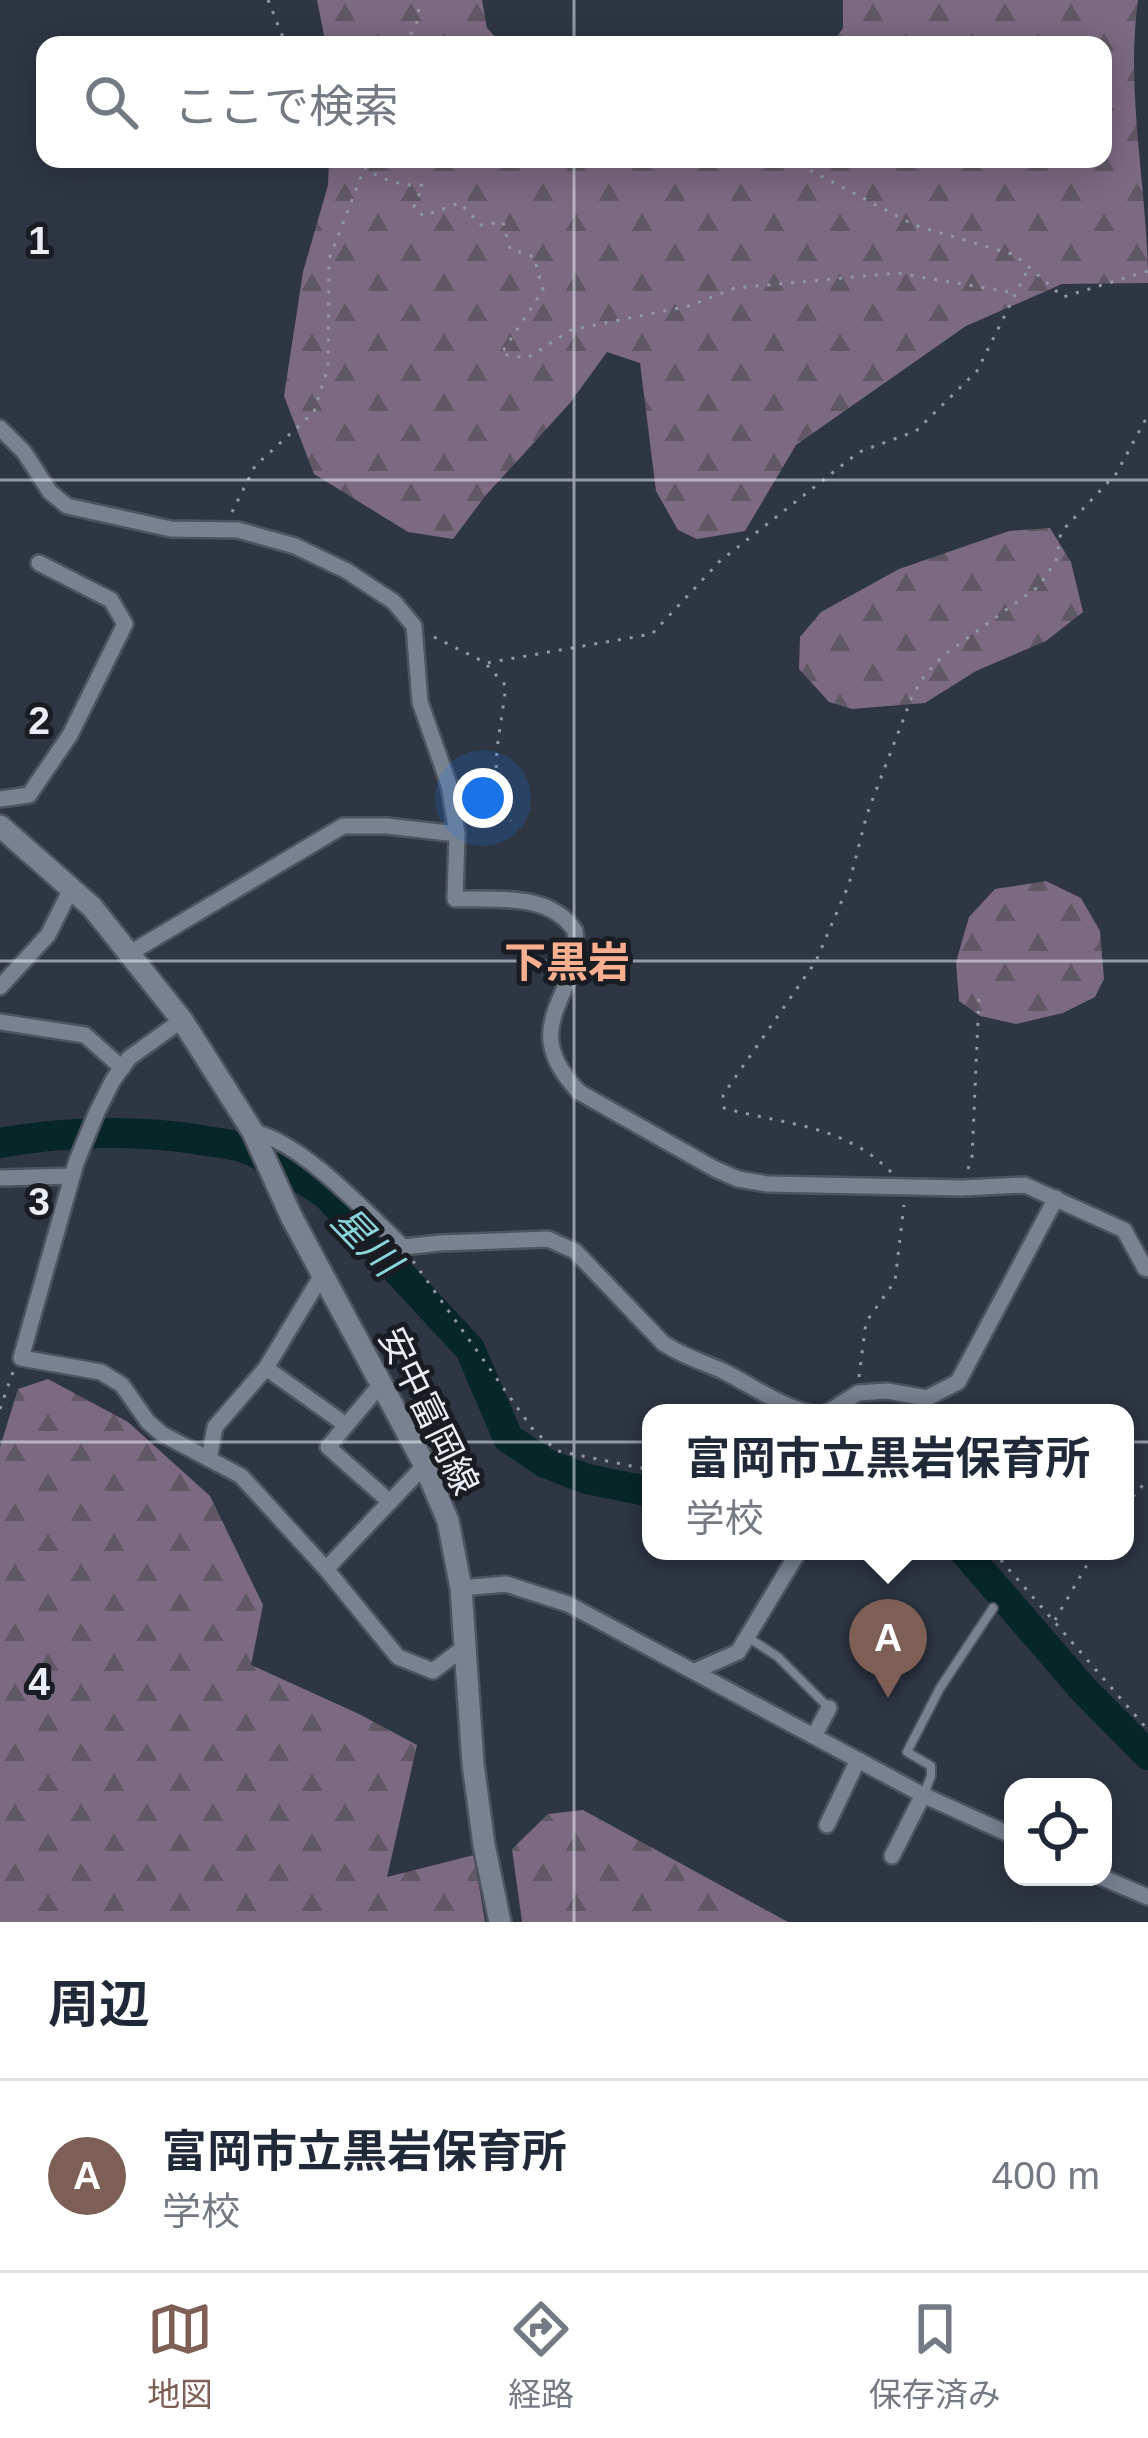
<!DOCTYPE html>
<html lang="ja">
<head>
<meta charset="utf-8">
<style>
  body { margin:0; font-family:Arial,"Noto Sans JP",sans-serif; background:#f2f2f3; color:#1f2937 }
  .controls { position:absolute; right:36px; bottom:36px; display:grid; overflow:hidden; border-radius:24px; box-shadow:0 6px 30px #0003 }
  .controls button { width:108px; height:108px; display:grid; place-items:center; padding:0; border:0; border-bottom:3px solid #e0e1e3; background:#fff; color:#1f2937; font:60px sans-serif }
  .you { position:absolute; left:483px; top:798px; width:42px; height:42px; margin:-30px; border:9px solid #fff; border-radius:50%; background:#1a73e8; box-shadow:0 0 0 18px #1a73e833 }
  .badge { display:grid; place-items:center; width:78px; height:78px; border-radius:50%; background:#7d5f56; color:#fff; font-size:39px; font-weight:700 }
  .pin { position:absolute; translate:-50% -99px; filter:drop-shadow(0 3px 6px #0008) }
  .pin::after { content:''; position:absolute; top:63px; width:42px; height:36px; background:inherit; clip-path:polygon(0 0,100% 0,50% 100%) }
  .popup { position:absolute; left:642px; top:1404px; width:492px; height:156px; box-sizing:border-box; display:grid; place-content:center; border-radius:24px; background:#fff; filter:drop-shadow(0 3px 9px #0005); font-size:39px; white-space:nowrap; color:#747a83 }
  .popup b { font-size:45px; color:#1f2937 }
  .popup::after { content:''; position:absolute; left:50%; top:100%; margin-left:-24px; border:24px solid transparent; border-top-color:#fff }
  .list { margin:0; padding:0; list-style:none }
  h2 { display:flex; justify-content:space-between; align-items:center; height:156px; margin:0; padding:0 48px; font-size:51px }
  h2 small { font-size:39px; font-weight:400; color:#747a83 }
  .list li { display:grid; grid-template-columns:78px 1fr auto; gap:36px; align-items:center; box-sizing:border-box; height:192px; padding:0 48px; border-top:3px solid #e0e1e3 }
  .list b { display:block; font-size:45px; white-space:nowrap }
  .list p { margin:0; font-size:39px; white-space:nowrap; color:#747a83 }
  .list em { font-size:39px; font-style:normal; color:#747a83 }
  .icon { flex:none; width:66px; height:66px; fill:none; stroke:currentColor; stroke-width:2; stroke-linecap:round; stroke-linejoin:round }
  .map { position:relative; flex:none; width:1148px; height:1922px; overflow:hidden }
  .search { position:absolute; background:#fff; box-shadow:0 6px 30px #0003; left:36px; right:36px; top:36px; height:132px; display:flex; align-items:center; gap:30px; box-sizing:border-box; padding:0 42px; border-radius:24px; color:#747a83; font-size:45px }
  .sheet { height:348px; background:#fff }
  nav { display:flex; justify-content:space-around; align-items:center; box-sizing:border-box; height:168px; border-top:3px solid #e0e1e3; background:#fff; font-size:33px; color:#747a83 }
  nav a { display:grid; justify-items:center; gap:6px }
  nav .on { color:#7d5f56 }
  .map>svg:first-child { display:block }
  .forest { fill:url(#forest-firs) }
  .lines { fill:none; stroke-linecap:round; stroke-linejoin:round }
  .river { stroke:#062628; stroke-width:30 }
  .lane-casing { stroke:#4d535f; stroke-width:12 }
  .street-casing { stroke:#4d535f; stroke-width:20 }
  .secondary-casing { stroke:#4d535f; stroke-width:26 }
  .path { stroke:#9198a3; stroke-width:3; stroke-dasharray:3 9; stroke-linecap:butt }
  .lane { stroke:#788291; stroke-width:8 }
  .street { stroke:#788291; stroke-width:15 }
  .secondary { stroke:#788291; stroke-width:21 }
  .grid { fill:none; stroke:#e9eef7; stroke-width:3; stroke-opacity:0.55 }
  .labels { text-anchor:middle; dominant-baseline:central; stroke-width:10; stroke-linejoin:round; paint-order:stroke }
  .street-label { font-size:36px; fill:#e9eef7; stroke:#191d23 }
  .water-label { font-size:39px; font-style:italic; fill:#89d5da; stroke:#191d23 }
  .quarter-label { font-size:42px; font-weight:bold; fill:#fbaf8e; stroke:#191d23 }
  .grid-label { font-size:39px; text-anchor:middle; font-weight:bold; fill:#e9eef7; stroke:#191d23; stroke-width:10; stroke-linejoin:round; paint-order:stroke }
</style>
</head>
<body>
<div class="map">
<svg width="1148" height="1922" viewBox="0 0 1148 1922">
  <defs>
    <pattern id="forest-firs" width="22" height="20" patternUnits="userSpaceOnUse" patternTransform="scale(3)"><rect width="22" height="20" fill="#7c6982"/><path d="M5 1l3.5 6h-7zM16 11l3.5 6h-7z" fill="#615866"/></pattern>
  </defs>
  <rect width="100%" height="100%" fill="#2e3643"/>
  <!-- forest -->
  <g class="forest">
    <polygon points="317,0 482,0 487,28 503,45 326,45"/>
    <path d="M843,0H1138C1125,93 1148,191 1148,283L1062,284L966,326L796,445L745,531L697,539L678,530L656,491L640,363L607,352L570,403L486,495L453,539L408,532L314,474L284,396L303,272L328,185L329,159H1103V45H831L843,28Z"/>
    <polygon points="1050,528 1071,562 1083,612 1046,641 976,671 925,703 852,709 829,702 799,669 800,637 821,612 899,569 1009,531"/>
    <polygon points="1046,881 1081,898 1100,931 1104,979 1095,997 1063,1013 1016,1024 980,1016 959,1001 956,962 969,917 995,889"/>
    <polygon points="48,1379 128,1422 210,1496 263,1605 251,1665 359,1714 417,1745 387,1877 474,1855 485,1922 0,1922 0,1447 18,1389"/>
    <polygon points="583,1810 788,1922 522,1922 512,1849 548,1814"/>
  </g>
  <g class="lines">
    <!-- river -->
    <g class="river">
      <path d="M0,1143C66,1131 140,1129 207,1141C219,1143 233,1144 244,1148C273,1160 301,1177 327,1195L470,1349L508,1438L545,1463L587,1479L651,1492"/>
      <polyline points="964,1551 1083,1689 1148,1755"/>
    </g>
    <!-- lane casing -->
    <g class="lane-casing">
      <g id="lane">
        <polyline points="749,1638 778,1657 828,1707"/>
        <polyline points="924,1794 931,1776 931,1766 907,1752 940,1688 993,1608"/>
      </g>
    </g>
    <!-- street casing -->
    <g class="street-casing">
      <g id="street">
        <path d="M0,428L24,452L50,492L67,506L171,529L238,530L295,546L347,571L394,602L414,626L420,702L449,785L457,834L455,899C496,900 550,892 575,931C584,996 513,1023 579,1092L715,1169L738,1179L767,1184L962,1188L1025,1185L1124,1230L1145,1268L1148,1269"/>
        <polyline points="0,799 29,795 70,735 125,624 111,600 39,563"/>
        <polyline points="130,953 343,826 387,826 457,834"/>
        <polyline points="0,987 48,935 71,889"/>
        <polyline points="182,1020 129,1058 113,1080 96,1114 76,1163 21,1358 101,1372 122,1385 148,1422 162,1434 241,1476 326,1569 398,1657 433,1671 466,1646"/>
        <polyline points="0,1022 85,1035 122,1068"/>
        <path d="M253,1132C301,1141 367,1213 403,1247L440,1243L548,1239L575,1251L663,1343C682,1356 703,1362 723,1371C751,1385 778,1405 809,1413"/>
        <polyline points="0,1178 72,1176"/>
        <polyline points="266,1368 346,1425"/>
        <polyline points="381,1384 328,1447 390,1502"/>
        <polyline points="826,1413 858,1393 887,1391 927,1398 958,1382 1056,1198"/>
        <polyline points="209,1459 215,1427 266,1368 322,1275"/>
        <polyline points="326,1569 424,1466"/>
        <polyline points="461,1588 506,1584 568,1604 923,1795 1013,1836"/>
        <polyline points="695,1671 738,1652 799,1551"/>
        <polyline points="814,1736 829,1708"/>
        <polyline points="827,1825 858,1760"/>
        <polyline points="892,1856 923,1795"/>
        <polyline points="1101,1877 1148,1897"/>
      </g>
    </g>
    <!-- secondary casing -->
    <g class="secondary-casing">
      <polyline id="secondary" points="0,826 92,907 182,1020 253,1132 291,1216 423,1462 448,1521 461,1588 473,1764 484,1845 500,1922"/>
    </g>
    <!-- path -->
    <g class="path">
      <polyline points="268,0 286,45"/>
      <polyline points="405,45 417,22 420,0"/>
      <path d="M355,159C373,177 398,187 423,185L414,207L423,216L460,203L481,225L503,222L510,249L534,257L543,290L501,354L527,358L571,330L689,306L735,288L897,273L1016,293"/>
      <polyline points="789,159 914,225 1015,255 1063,297 1148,271"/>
      <polyline points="232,512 255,466 314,412 328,367 329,259 368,159"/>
      <polyline points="434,637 486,663 652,634 720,561 859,452 916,431 977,371 1029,267"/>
      <polyline points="487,665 506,686 497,749 495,795 511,821"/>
      <polyline points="968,1169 972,1158 979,998"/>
      <path d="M891,1172C843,1124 785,1125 724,1108L723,1095L816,961L849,884L867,814L913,694L925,675L944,655L1039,586L1056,561L1061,532L1116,474L1148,415"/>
      <polyline points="413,1261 534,1431 558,1451 651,1470"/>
      <polyline points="859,1377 866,1322 895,1281 904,1205"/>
      <polyline points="0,1409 13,1372"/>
      <polyline points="1125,1506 1148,1479"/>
      <polyline points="993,1551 1148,1730"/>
      <polyline points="1055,1620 1095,1551"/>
    </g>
    <!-- lane -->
    <use href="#lane" class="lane"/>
    <!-- street -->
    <use href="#street" class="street"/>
    <!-- secondary -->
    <use href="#secondary" class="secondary"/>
  </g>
  <!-- grid -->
  <path class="grid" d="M574,0V45M574,159V1922M0,480H1148M0,961H1148M0,1442H1148"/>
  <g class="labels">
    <!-- street labels -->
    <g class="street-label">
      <text transform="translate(429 1411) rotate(64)">安中富岡線</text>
    </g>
    <!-- water labels -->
    <g class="water-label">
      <text transform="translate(366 1241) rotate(46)">星川</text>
    </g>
    <!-- quarter labels -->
    <g class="quarter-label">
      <text x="567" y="962">下黒岩</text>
    </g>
  </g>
  <g class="grid-label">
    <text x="39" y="254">1</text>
    <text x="39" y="734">2</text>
    <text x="39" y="1215">3</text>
    <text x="39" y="1695">4</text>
  </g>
</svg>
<div class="controls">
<button><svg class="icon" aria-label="locate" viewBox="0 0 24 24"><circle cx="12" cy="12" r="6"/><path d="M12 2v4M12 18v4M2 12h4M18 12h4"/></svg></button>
</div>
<div class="you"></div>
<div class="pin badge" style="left:888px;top:1698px">A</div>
<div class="popup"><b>富岡市立黒岩保育所</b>学校</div>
<div class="search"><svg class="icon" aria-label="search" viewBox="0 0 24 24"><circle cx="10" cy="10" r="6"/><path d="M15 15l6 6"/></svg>ここで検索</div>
</div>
<section class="sheet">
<h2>周辺<small></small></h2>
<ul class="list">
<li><span class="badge">A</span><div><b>富岡市立黒岩保育所</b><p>学校</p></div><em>400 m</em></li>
</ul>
</section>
<nav>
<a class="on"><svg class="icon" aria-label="map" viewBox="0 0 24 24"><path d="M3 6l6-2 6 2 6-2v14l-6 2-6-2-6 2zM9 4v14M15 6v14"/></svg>地図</a>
<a><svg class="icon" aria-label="directions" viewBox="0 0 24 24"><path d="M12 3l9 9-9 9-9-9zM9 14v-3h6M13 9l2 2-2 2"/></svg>経路</a>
<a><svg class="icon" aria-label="saved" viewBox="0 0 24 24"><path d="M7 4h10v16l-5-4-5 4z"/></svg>保存済み</a>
</nav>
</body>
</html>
